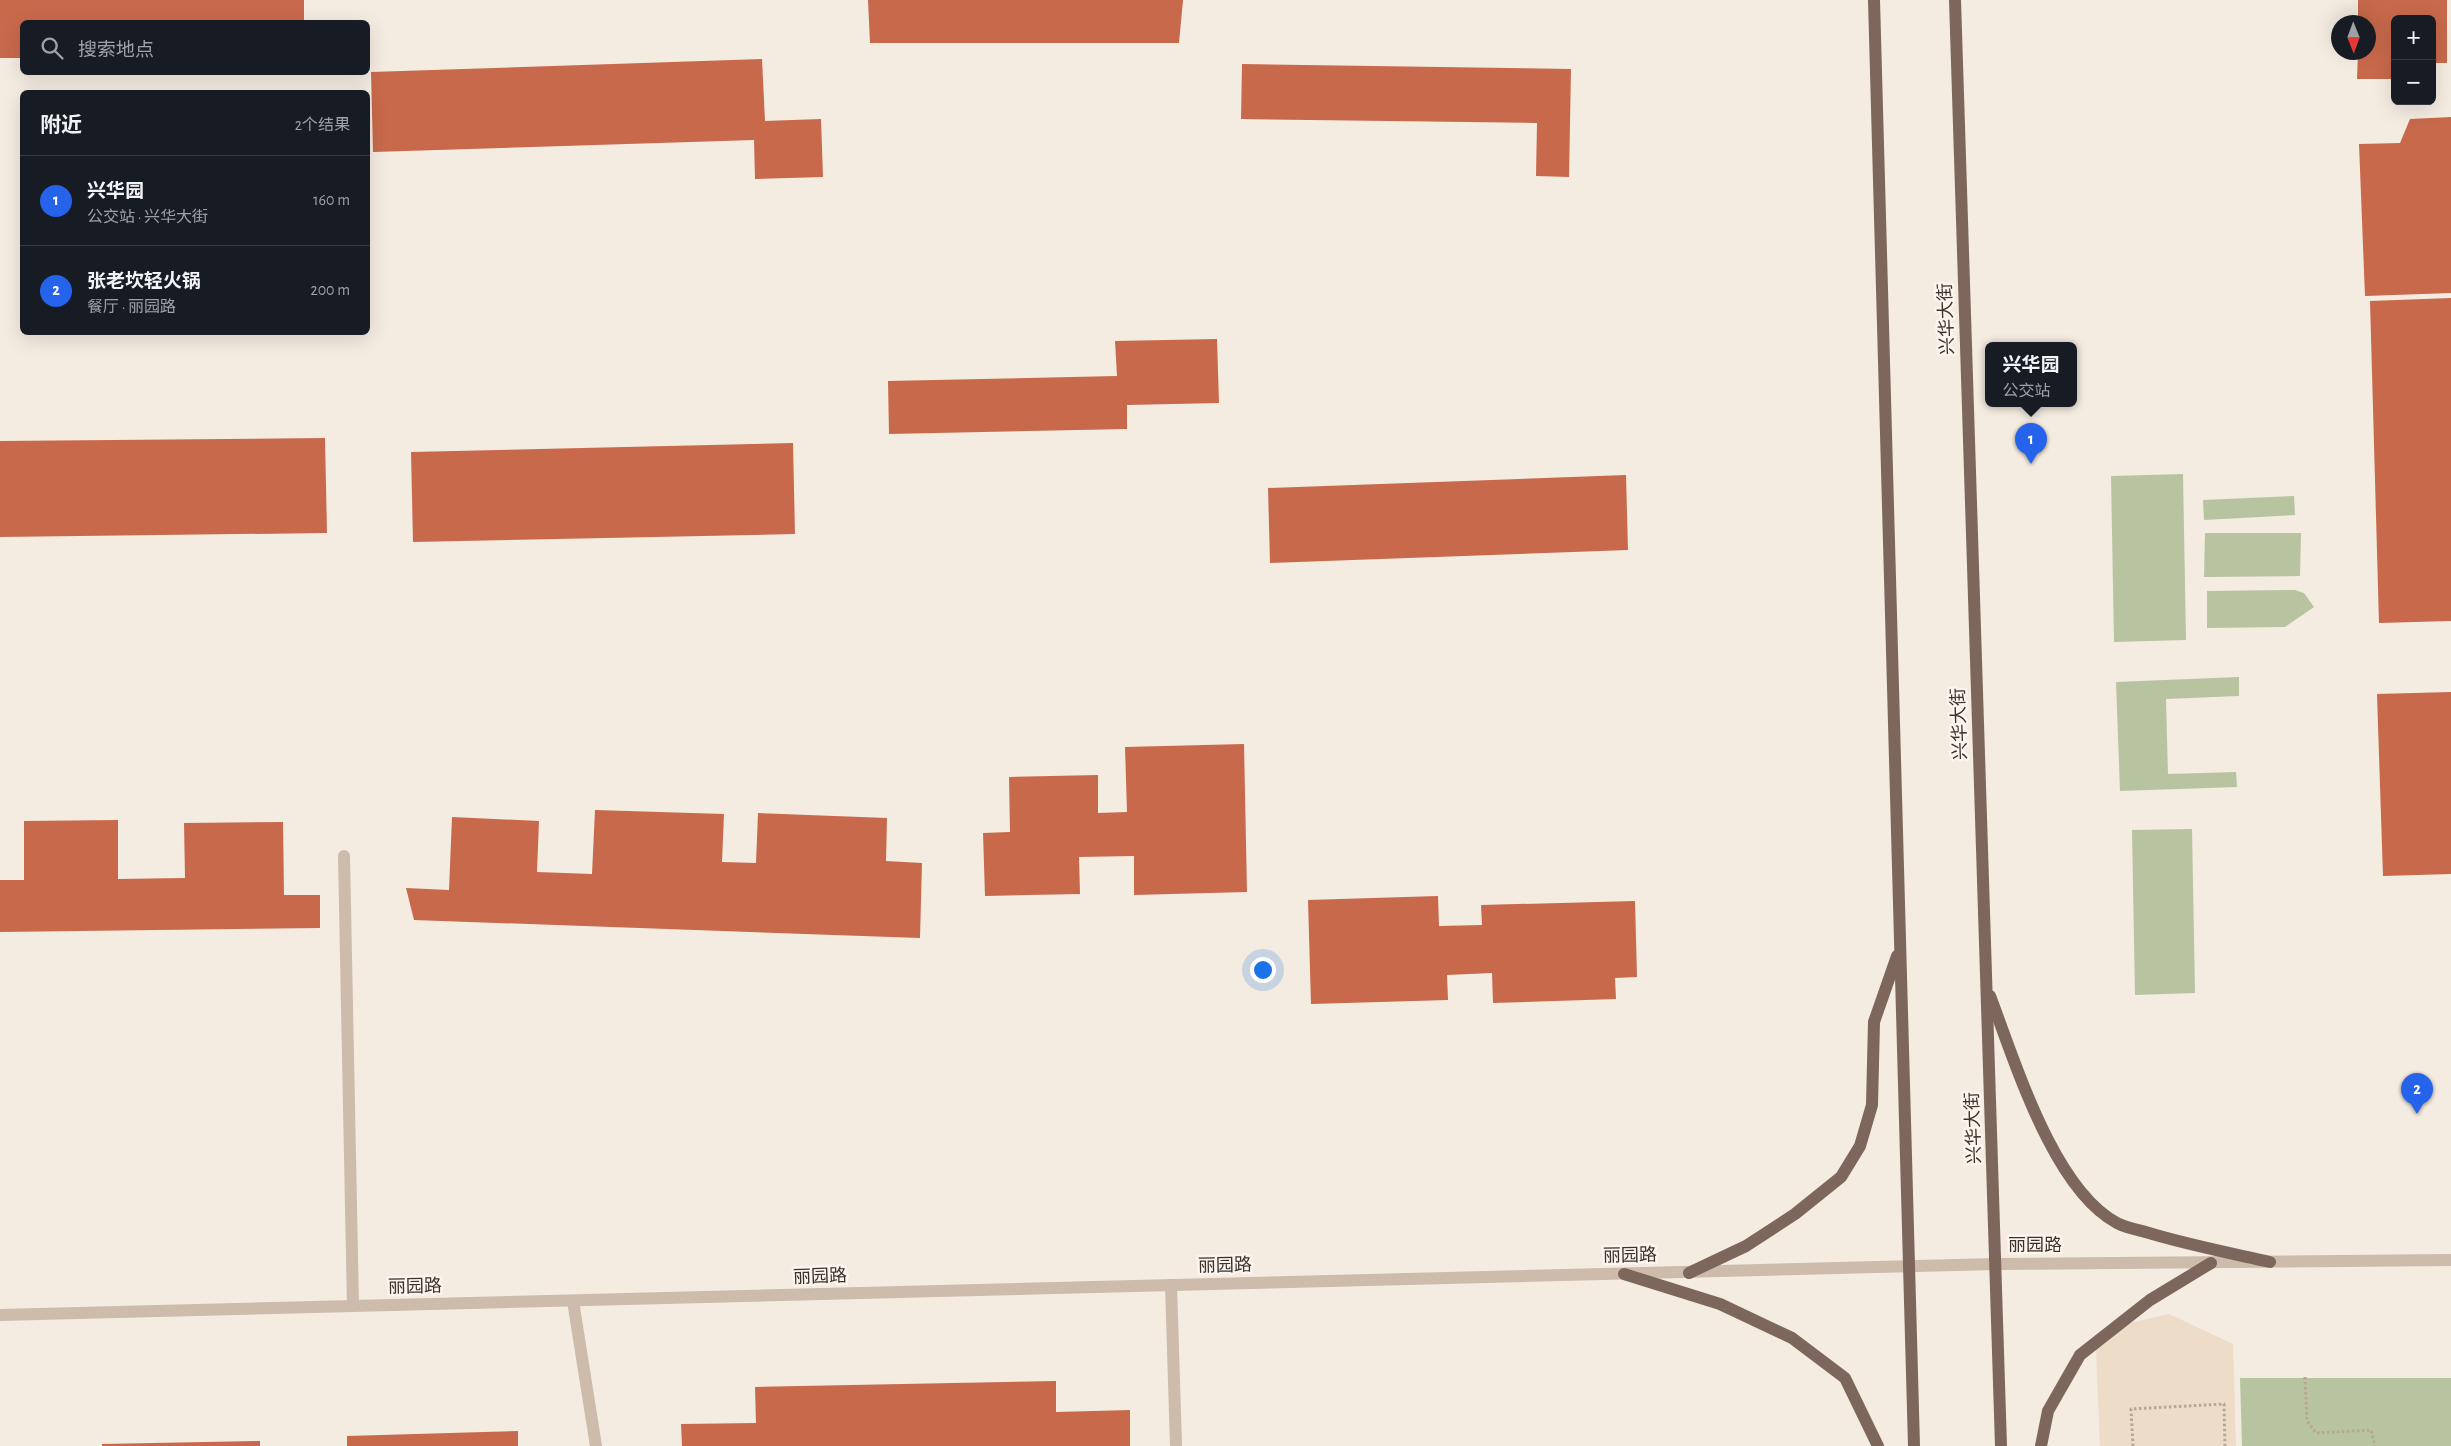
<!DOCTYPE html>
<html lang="zh">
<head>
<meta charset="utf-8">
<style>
  body { margin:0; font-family:"Alegreya Sans","Noto Sans SC",sans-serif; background:#242831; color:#f1f3f6 }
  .controls { position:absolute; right:15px; top:15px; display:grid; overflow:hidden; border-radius:8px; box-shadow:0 5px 20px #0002 }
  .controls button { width:45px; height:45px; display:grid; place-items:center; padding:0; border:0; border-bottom:1px solid #363941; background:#171b24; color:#f1f3f6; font:25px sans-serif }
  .compass { position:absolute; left:2331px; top:15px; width:45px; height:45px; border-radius:50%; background:#171b24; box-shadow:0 5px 20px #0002; rotate:179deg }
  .you { position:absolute; left:1262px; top:969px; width:18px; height:18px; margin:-12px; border:4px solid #fff; border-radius:50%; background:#1a73e8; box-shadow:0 0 0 8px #1a73e833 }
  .badge { display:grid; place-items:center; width:32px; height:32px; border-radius:50%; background:#2563eb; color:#fff; font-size:16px; font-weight:700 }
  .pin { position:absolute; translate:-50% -41px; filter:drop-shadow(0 1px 2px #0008) }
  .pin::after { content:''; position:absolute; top:26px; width:18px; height:15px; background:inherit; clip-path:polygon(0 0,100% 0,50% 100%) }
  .popup { position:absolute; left:1985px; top:342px; width:92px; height:65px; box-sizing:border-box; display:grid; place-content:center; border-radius:8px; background:#171b24; filter:drop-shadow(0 1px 4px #0005); font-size:16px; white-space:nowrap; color:#9ea1a6 }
  .popup b { font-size:19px; color:#f1f3f6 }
  .popup::after { content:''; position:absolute; left:50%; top:100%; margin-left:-10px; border:10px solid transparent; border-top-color:#171b24 }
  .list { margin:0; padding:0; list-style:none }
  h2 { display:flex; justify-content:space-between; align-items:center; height:65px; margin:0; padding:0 20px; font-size:21px }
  h2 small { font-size:16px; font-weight:400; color:#9ea1a6 }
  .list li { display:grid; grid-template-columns:32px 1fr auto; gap:15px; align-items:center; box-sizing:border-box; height:90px; padding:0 20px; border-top:1px solid #363941 }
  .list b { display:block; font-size:19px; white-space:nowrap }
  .list p { margin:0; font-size:16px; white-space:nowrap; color:#9ea1a6 }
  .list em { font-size:16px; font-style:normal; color:#9ea1a6 }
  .icon { flex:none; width:28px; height:28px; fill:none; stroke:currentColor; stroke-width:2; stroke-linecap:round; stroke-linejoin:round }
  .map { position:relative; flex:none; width:2451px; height:1446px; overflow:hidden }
  .search { position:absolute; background:#171b24; box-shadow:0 5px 20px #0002; left:20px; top:20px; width:350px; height:55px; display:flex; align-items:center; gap:12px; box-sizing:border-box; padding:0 18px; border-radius:8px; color:#9ea1a6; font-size:19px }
  .panel { position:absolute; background:#171b24; box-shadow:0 5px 20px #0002; left:20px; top:90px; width:350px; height:245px; border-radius:8px }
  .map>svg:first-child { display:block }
  .green { fill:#b8c4a0 }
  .plaza { fill:#ecdcc8 }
  .building { fill:#c8694b }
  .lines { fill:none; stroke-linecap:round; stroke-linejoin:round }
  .path { stroke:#b9a596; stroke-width:3; stroke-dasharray:2.5 2.5; stroke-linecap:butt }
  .minor { stroke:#cdbbac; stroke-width:12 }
  .major { stroke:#7d675c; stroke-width:12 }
  .labels { text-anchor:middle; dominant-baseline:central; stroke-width:5; stroke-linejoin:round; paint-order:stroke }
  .street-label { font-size:18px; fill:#3b302b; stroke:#fbf5ee }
</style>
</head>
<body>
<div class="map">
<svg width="2451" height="1446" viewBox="0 0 2451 1446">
  <rect width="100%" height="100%" fill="#f4ebe1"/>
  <!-- green -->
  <g class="green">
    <polygon points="2183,474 2186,640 2114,642 2111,476"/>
    <polygon points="2294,496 2295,515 2204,520 2203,500"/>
    <polygon points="2205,533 2301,533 2300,576 2204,577"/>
    <polygon points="2295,590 2304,593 2314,607 2285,627 2207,628 2207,591"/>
    <polygon points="2239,677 2239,696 2166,699 2168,774 2236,772 2237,787 2120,791 2116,682"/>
    <polygon points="2192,829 2195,993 2135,995 2132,830"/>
    <polygon points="2240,1378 2451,1378 2451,1446 2242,1446"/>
  </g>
  <!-- plaza -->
  <polygon class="plaza" points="2169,1314 2233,1344 2236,1446 2100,1446 2096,1349 2117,1326"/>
  <!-- building -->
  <g class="building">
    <polygon points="0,0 304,0 304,22 22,22 22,58 0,58"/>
    <polygon points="868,0 1183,0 1179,43 870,43"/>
    <polygon points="2358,0 2447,0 2447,63 2432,63 2432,19 2395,19 2395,79 2357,79 2358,52 2368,52 2368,22 2358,22"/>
    <polygon points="762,59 765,121 821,119 823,177 755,179 754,140 373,152 371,72"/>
    <polygon points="1242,64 1571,69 1569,177 1536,176 1537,123 1241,119"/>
    <polygon points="2451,117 2451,293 2365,296 2359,144 2400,143 2410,119"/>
    <polygon points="2451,298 2451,621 2379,623 2370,301"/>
    <polygon points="1217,339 1219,403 1127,405 1127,429 889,434 888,381 1117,376 1115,341"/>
    <polygon points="325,438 327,533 0,537 0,441"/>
    <polygon points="793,443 795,534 413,542 411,452"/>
    <polygon points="1626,475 1628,550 1270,563 1268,488"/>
    <polygon points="2451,692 2451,874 2383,876 2377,694"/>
    <polygon points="1244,744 1247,892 1134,895 1134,856 1079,857 1080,894 985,896 983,833 1010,832 1009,777 1098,775 1098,813 1127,812 1125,747"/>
    <polygon points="595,810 724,814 722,862 756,863 758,813 887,818 886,861 922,863 920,938 414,920 406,888 449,890 452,817 539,821 537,872 592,874"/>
    <polygon points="118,820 118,879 185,878 184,823 283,822 284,895 320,895 320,928 0,932 0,880 24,880 24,821"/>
    <polygon points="1438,896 1439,926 1482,925 1481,905 1635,901 1637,977 1615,978 1616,999 1493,1003 1492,973 1447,975 1448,1000 1311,1004 1308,900"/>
    <polygon points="1056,1381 1056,1412 1130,1410 1130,1446 682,1446 681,1424 756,1423 755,1387"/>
    <polygon points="518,1431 518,1446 347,1446 347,1436"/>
    <polygon points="260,1441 260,1446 102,1446 102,1444"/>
  </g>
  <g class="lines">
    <!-- path -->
    <g class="path">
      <polyline points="2305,1377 2307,1421 2316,1433 2371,1430 2375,1446"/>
      <polyline points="2133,1446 2131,1409 2224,1404 2225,1446"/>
    </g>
    <!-- minor -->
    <g class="minor">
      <polyline points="344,856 353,1306"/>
      <polyline points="1171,1285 1176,1446"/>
      <polyline points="573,1301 596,1446"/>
      <polyline points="0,1315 1996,1264 2451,1260"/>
    </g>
    <!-- major -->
    <g class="major">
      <polyline points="1874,0 1914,1446"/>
      <polyline points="1955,0 2001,1446"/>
      <path d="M1990,996C2015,1061 2053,1189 2117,1223C2126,1228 2139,1230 2149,1233C2189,1245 2230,1253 2270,1262"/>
      <polyline points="1689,1273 1746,1246 1795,1214 1841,1177 1860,1146 1872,1105 1874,1022 1897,956"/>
      <polyline points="1624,1274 1720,1304 1792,1338 1845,1378 1878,1446"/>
      <polyline points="2041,1446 2048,1411 2080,1355 2150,1300 2211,1263"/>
    </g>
  </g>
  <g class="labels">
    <!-- street labels -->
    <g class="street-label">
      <text transform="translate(1947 319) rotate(-92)">兴华大街</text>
      <text transform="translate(1960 724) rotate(-92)">兴华大街</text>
      <text transform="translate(1974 1128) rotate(-92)">兴华大街</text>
      <text x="2035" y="1246">丽园路</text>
      <text transform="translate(1630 1256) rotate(-1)">丽园路</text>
      <text transform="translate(1225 1266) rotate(-1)">丽园路</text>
      <text transform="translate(820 1277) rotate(-2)">丽园路</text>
      <text transform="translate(415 1287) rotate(-1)">丽园路</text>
    </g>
  </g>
</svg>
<div class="controls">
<button>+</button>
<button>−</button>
</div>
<svg class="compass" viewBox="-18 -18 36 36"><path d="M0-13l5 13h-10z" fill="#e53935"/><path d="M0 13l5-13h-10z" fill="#9ea1a6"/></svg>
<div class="you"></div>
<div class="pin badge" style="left:2031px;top:464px">1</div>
<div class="popup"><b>兴华园</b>公交站</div>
<div class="pin badge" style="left:2417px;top:1114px">2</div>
<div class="search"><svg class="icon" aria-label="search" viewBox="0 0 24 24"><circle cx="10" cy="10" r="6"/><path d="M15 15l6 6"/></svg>搜索地点</div>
<section class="panel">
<h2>附近<small>2个结果</small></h2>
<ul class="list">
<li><span class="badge">1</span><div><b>兴华园</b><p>公交站 · 兴华大街</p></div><em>160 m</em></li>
<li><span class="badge">2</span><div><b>张老坎轻火锅</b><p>餐厅 · 丽园路</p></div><em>200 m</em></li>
</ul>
</section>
</div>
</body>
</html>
